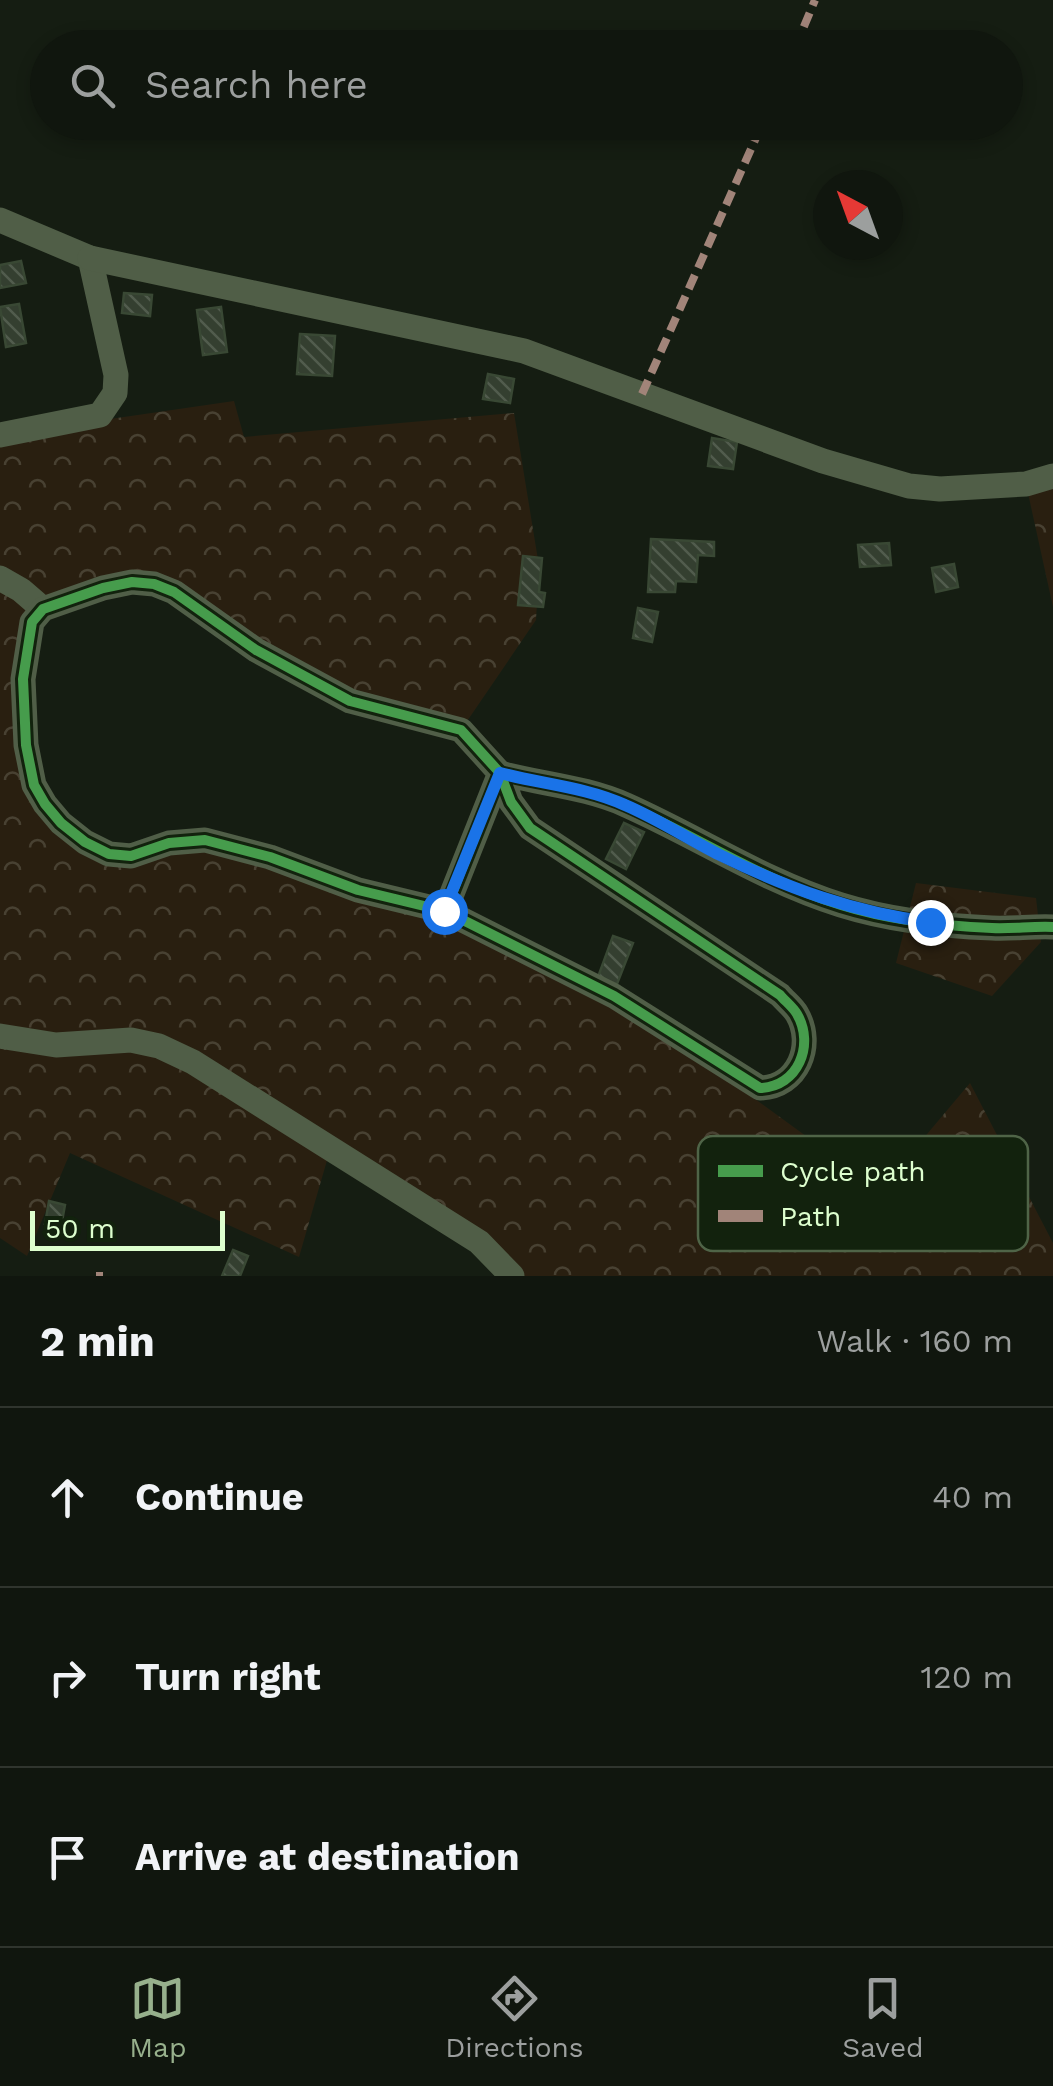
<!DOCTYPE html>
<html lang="en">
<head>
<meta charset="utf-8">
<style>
  body { margin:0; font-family:"Work Sans",sans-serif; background:#191f17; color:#f1f3f6 }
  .compass { position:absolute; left:813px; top:170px; width:90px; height:90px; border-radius:50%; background:#10160e; box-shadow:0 5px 15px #0003; rotate:319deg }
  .scale { position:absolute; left:30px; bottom:25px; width:195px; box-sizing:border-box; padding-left:10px; border:5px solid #ddffce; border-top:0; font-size:28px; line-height:35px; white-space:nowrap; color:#ddffce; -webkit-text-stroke:8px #12220d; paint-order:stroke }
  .stop { position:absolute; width:30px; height:30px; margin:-22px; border:8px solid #1a73e8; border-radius:50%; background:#fff }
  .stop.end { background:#1a73e8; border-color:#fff; box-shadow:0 2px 10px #0008 }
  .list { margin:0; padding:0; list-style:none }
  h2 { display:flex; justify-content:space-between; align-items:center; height:130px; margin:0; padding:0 40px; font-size:42px }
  h2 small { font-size:32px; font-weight:400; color:#9c9f9e }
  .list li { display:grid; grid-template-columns:65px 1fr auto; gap:30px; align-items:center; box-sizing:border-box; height:180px; padding:0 40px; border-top:2px solid #30352e }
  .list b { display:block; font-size:38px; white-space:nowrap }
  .list em { font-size:32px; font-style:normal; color:#9c9f9e }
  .icon { flex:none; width:55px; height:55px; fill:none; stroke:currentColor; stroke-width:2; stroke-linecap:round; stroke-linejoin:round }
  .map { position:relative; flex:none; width:1053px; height:1276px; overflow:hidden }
  .search { position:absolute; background:#10160e; box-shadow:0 5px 15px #0003; left:30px; right:30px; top:30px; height:110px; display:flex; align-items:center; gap:25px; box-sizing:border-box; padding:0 35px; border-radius:55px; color:#9c9f9e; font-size:38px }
  .sheet { height:670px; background:#10160e }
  nav { display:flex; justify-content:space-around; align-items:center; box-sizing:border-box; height:140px; border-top:2px solid #30352e; background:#10160e; font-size:28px; color:#9c9f9e }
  nav a { display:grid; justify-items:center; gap:5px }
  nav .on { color:#97b08c }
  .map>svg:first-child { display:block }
  .forest { fill:url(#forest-crowns) }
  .building { fill:url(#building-back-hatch); stroke:#394834; stroke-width:2.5 }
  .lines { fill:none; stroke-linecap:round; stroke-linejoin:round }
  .minor { stroke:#505e47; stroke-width:25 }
  .quiet { stroke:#a18479; stroke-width:8; stroke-dasharray:15 8; stroke-linecap:butt }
  .cycleway-casing { stroke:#12220d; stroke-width:16 }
  .cycleway { stroke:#469c4c; stroke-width:10 }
  .route { stroke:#1a73e8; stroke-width:12 }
  .key { fill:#12220d; stroke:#4f6447; stroke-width:2.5 }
  .key-label { font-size:28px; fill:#ddffce }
</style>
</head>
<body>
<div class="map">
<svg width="1053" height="1276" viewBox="0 0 1053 1276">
  <defs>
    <pattern id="forest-crowns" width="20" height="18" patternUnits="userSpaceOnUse" patternTransform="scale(2.5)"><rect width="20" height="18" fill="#291f10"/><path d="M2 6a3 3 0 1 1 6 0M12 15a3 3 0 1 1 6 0" fill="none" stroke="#484132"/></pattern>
    <pattern id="building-back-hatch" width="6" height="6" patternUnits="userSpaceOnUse" patternTransform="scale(2.5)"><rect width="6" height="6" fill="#343f30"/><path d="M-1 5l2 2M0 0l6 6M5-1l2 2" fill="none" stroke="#515c4d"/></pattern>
  </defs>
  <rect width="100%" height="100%" fill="#151d12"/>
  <!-- forest -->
  <g class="forest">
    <polygon points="234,401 244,437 514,413 539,566 536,620 461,730 350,701 154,584 32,622 34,785 109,854 169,843 445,911 614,996 880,1190 970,1083 1053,1243 1053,1276 512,1276 330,1150 299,1257 70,1153 27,1256 0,1238 0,435"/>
    <polygon points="1026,484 1053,486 1053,607"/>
    <polygon points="916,883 1036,898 1041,942 992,996 896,963"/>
  </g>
  <!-- building -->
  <g class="building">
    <polygon points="21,261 26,283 0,288 0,265"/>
    <polygon points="124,293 152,295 150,316 122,313"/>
    <polygon points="19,304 26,343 6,347 0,307"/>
    <polygon points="221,307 227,352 203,355 197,310"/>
    <polygon points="300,334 335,336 332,376 297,374"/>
    <polygon points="488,374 514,379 510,403 483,399"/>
    <polygon points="712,438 737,442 733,469 708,466"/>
    <polygon points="651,539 714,542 714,556 698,555 696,582 676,581 675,592 648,592"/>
    <polygon points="889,543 891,565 860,567 858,545"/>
    <polygon points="523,556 542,558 539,592 545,593 543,607 518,605"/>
    <polygon points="954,564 958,587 936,592 932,568"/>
    <polygon points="638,608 658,612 652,642 633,638"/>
    <polygon points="624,823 644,832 626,869 606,859"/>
    <polygon points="613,936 633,943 617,984 598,977"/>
    <polygon points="49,1201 65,1205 61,1227 45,1224"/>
    <polygon points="233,1250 248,1256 240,1276 222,1276"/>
  </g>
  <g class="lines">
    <!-- minor -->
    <g class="minor">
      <polyline points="0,220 90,258 116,375 115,393 100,415 0,435"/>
      <polyline points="90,258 524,351 823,461 909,486 940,489 1026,484 1053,476"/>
      <polyline points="0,578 21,590 43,609"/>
      <polygon points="132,582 154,584 174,592 256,650 350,701 461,730 500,773 445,911 358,890 270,857 205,840 169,843 131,856 109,854 85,842 61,823 45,804 34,785 26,745 23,679 32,622 43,609 103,588"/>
      <path d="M445,911L614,996L760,1088C798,1087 815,1045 797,1014C793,1007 785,1001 780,995L530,828L511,802L500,773C541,784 586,787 626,805C698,837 764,881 841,905C889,920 942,926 992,928C1012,929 1033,926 1053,927"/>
      <polyline points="0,1036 56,1045 131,1040 159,1046 193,1062 479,1242 512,1276"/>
    </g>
    <!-- quiet -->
    <g class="quiet">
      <polyline points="795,48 815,0"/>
      <polyline points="642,394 763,122"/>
      <polyline points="96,1276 103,1276"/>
    </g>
    <!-- cycleway casing -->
    <g class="cycleway-casing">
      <g id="cycleway">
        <polygon points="132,582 154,584 174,592 256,650 350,701 461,730 500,773 445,911 358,890 270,857 205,840 169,843 131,856 109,854 85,842 61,823 45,804 34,785 26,745 23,679 32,622 43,609 103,588"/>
        <path d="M445,911L614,996L760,1088C798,1087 815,1045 797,1014C793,1007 785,1001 780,995L530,828L511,802L500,773C541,784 586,787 626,805C698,837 764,881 841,905C889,920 942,926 992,928C1012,929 1033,926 1053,927"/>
      </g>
    </g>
    <!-- cycleway -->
    <use href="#cycleway" class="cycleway"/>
  </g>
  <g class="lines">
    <!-- route -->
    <path class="route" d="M444,911L500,773C541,784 586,787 625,805C658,819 688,839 720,855C787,888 855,913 930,922"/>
  </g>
  <!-- legend -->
  <rect x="698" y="1136" width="330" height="115" rx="15" class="key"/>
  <rect x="718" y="1165" width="45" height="12" fill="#469c4c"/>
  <rect x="718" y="1210" width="45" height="12" fill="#a18479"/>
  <g class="key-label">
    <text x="780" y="1181">Cycle path</text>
    <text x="780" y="1226">Path</text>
  </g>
</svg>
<svg class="compass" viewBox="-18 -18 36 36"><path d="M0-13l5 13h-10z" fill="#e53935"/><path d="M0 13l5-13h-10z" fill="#9c9f9e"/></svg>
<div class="scale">50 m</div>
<div class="stop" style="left:444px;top:911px"></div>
<div class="stop end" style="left:930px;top:922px"></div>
<div class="search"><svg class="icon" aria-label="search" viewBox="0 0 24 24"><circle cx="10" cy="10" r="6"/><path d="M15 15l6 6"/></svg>Search here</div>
</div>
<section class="sheet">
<h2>2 min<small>Walk · 160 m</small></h2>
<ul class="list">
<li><svg class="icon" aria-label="ahead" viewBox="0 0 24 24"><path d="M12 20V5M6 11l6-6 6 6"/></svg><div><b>Continue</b></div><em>40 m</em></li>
<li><svg class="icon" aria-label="right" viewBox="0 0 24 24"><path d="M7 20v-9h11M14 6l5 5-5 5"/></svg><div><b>Turn right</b></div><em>120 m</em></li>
<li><svg class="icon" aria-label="arrive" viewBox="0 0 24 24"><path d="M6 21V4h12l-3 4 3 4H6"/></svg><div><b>Arrive at destination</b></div></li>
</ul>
</section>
<nav>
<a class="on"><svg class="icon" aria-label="map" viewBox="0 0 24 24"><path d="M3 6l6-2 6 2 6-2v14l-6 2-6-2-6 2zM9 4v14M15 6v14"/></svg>Map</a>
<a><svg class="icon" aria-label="directions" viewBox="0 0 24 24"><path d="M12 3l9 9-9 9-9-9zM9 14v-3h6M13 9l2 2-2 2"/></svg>Directions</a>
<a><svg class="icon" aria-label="saved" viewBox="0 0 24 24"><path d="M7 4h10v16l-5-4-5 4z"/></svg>Saved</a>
</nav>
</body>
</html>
